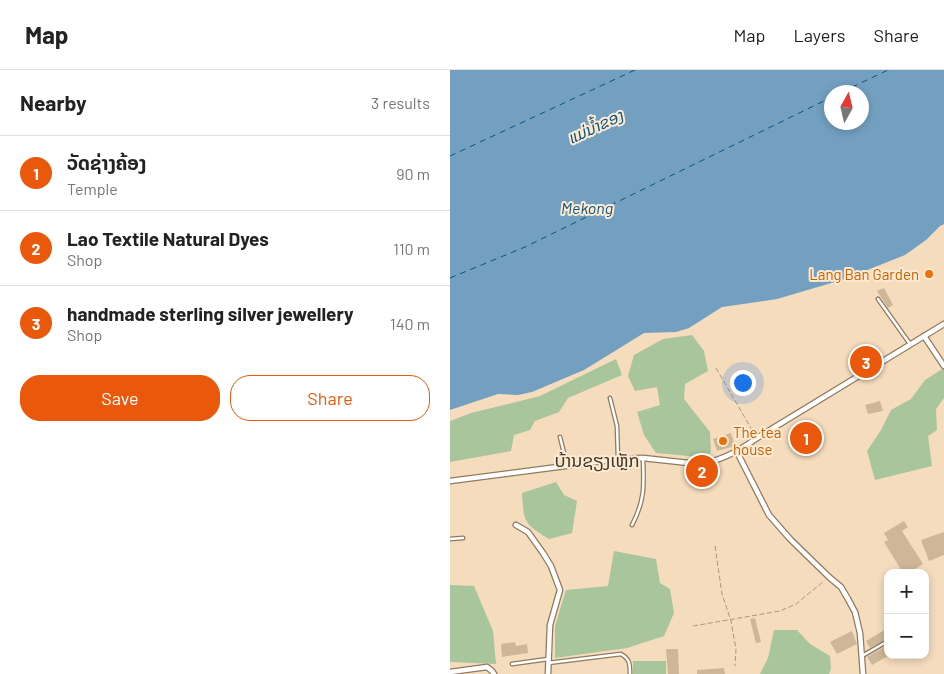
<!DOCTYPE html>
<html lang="en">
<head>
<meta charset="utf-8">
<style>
  body { margin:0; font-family:Barlow,"Noto Sans Lao",sans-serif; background:#f6f6f6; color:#222 }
  .controls { position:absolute; right:15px; bottom:15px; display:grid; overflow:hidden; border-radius:10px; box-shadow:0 2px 8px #0003 }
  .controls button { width:45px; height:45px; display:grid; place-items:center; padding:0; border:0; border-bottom:1px solid #e0e0e0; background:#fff; color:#222; font:25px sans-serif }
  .compass { position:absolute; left:374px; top:15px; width:45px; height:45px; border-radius:50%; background:#fff; box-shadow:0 2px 8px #0003; rotate:8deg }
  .you { position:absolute; left:292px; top:312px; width:18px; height:18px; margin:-12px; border:4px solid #fff; border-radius:50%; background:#1a73e8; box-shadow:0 0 0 8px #1a73e833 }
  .badge { display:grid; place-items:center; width:32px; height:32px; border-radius:50%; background:#ea580c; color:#fff; font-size:16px; font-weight:700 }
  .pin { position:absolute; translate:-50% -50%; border:2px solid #fff; box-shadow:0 1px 5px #0006 }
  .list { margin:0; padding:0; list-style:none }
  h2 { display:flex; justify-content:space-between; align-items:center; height:65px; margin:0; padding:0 20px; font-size:21px }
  h2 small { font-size:16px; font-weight:400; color:#767676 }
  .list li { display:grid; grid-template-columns:32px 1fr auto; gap:15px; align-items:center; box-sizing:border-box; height:75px; padding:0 20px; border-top:1px solid #e0e0e0 }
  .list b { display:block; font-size:19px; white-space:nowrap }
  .list p { margin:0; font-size:16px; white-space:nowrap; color:#767676 }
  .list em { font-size:16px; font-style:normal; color:#767676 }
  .actions { display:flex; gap:10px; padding:15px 20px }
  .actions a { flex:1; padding:11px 0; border:1px solid #ea580c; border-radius:20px; text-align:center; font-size:18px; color:#ea580c }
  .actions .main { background:#ea580c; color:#fff }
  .map { position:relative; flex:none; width:494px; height:604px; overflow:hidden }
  header { display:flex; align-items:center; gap:30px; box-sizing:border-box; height:70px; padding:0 25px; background:#fff; border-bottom:1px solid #e0e0e0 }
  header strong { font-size:24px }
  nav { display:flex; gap:28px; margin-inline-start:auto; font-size:18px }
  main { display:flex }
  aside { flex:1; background:#fff }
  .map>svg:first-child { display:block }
  .green { fill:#a9c59b }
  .water { fill:#739fc1; fill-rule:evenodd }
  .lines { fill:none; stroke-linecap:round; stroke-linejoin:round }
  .ferry { stroke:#075581; stroke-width:1; stroke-dasharray:6 5; stroke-linecap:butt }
  .building { fill:#ceb698 }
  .service-casing { stroke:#907a5d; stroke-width:5 }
  .minor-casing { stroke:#907a5d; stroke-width:7 }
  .path { stroke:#a99780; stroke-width:1; stroke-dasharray:5 2.5; stroke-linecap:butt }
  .service { stroke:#fff; stroke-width:2.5 }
  .minor { stroke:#fff; stroke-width:4.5 }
  .food-dot { fill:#e8710a; stroke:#feead1; stroke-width:2 }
  .labels { text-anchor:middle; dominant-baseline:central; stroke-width:4; stroke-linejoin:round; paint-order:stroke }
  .food-label { font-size:15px; fill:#c56008; stroke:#feead1; text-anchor:end }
  .water-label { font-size:16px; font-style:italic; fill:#075581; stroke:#feead1 }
  .quarter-label { font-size:18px; fill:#41372b; stroke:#feead1 }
</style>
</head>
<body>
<header>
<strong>Map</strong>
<nav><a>Map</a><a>Layers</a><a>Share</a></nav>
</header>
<main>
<aside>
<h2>Nearby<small>3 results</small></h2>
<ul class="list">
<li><span class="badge">1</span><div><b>ວັດຊ່າງຄ້ອງ</b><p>Temple</p></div><em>90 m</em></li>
<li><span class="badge">2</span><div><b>Lao Textile Natural Dyes</b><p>Shop</p></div><em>110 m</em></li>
<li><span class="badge">3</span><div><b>handmade sterling silver jewellery</b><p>Shop</p></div><em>140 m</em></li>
</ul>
<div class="actions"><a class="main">Save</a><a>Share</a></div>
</aside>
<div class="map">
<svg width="494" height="604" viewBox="0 0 494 604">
  <rect width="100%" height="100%" fill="#f5dcbd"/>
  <!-- green -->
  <g class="green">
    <polygon points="242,265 254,281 258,301 235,314 234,329 260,362 261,383 249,387 206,383 194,365 187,342 210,335 207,317 185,321 178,306 184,285 213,269"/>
    <polygon points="166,289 172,305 118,328 109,342 85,351 80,360 64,365 61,381 0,392 0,351 21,343 90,326"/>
    <polygon points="494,298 494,328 486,339 487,360 478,366 482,396 425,410 417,381 431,360 441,340 461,329 475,310"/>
    <path d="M106,412L114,425L127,431L122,463L99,469C73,453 74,452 72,423Z"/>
    <polygon points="164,481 206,489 210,513 220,519 224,543 214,566 177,578 105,588 105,556 116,520 158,516"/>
    <polygon points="0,515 24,516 43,561 46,594 0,592"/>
    <polygon points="324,560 347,560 360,574 380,586 381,599 379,604 310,604 318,588"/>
    <rect x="183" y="591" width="33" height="13"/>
  </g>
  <!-- water -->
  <path class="water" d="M0,0H494V154L490,156L476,170L455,185L395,209L327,229L272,237L239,258L226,262L194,263L134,300L82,322L68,325L48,324L0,340ZM382,22H412V52H382Z"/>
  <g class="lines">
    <!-- ferry -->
    <g class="ferry">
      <polyline points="392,22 438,0"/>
      <polyline points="0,86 185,0"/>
      <polyline points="0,208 75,177 382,27"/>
    </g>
  </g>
  <!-- building -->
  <g class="building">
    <polygon points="434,218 443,235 438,238 427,221"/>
    <polygon points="419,281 425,289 412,297 407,290"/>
    <polygon points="430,331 433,341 418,344 415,335"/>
    <polygon points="281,363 285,376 267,381 263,369"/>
    <polygon points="346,374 360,375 359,385 345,383"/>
    <polygon points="454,451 458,457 452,461 473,494 459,503 453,503 434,472 438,470 434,463"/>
    <polygon points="494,462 494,485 479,491 471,470"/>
    <polygon points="305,548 311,572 306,573 300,549"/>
    <polygon points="438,558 438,568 420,578 416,571"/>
    <polygon points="402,561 407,574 387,584 380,572"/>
    <polygon points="65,572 66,576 77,574 78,583 52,587 51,574"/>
    <polygon points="438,575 438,586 422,595 417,587"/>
    <polygon points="216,579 228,579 229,604 218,604"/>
    <polygon points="274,598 275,604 247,604 247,600"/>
  </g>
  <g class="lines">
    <!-- service casing -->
    <g class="service-casing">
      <g id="service">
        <polyline points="428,229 460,274"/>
        <polyline points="160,328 167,356 168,389"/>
        <polyline points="110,367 117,395"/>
        <path d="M182,455C195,430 194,416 193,389"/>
        <polyline points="0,469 13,468"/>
        <polyline points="412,586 438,571"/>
        <path d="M98,593L171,584C180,589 180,595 180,604"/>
        <polyline points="62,594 98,589"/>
      </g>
    </g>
    <!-- minor casing -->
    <g class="minor-casing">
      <g id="minor">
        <polyline points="474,266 494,296"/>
        <polyline points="287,382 319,445 340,469 379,507 391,517 398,529 405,542 410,563 413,604"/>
        <path d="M0,411L169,389L193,388L248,394C270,392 289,381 307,368L494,254"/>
        <polyline points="66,455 78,462 93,483 101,496 110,520 100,555 98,604"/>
        <polyline points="0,602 37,597 42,601 44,604"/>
      </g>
    </g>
    <!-- path -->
    <g class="path">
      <polyline points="266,298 305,365"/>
      <polyline points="265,476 272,524 281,551 286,579 285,596"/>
      <polyline points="243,556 330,541 346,534 374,511"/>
    </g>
    <!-- service -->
    <use href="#service" class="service"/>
    <!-- minor -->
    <use href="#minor" class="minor"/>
  </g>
  <!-- markers -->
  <g class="food-dot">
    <circle cx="479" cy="204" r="5"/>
    <circle cx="273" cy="371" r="5"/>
  </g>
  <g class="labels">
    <!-- food labels -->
    <g class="food-label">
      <text x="469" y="204">Lang Ban Garden</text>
      <text x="283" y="362" text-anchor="start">The tea<tspan x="283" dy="17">house</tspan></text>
    </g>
    <!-- water labels -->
    <g class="water-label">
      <text transform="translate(145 56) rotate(-25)">ແມ່ນ້ຳຂອງ</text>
      <text x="137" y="137">Mekong</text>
    </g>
    <!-- quarter labels -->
    <g class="quarter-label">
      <text x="147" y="390">ບ້ານຊຽງເຫຼັກ</text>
    </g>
  </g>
</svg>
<div class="controls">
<button>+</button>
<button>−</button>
</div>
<svg class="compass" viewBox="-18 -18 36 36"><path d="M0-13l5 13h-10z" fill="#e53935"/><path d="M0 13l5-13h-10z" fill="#767676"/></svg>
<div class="you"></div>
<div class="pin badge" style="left:356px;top:368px">1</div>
<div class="pin badge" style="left:252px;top:401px">2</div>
<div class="pin badge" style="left:416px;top:292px">3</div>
</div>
</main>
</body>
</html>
